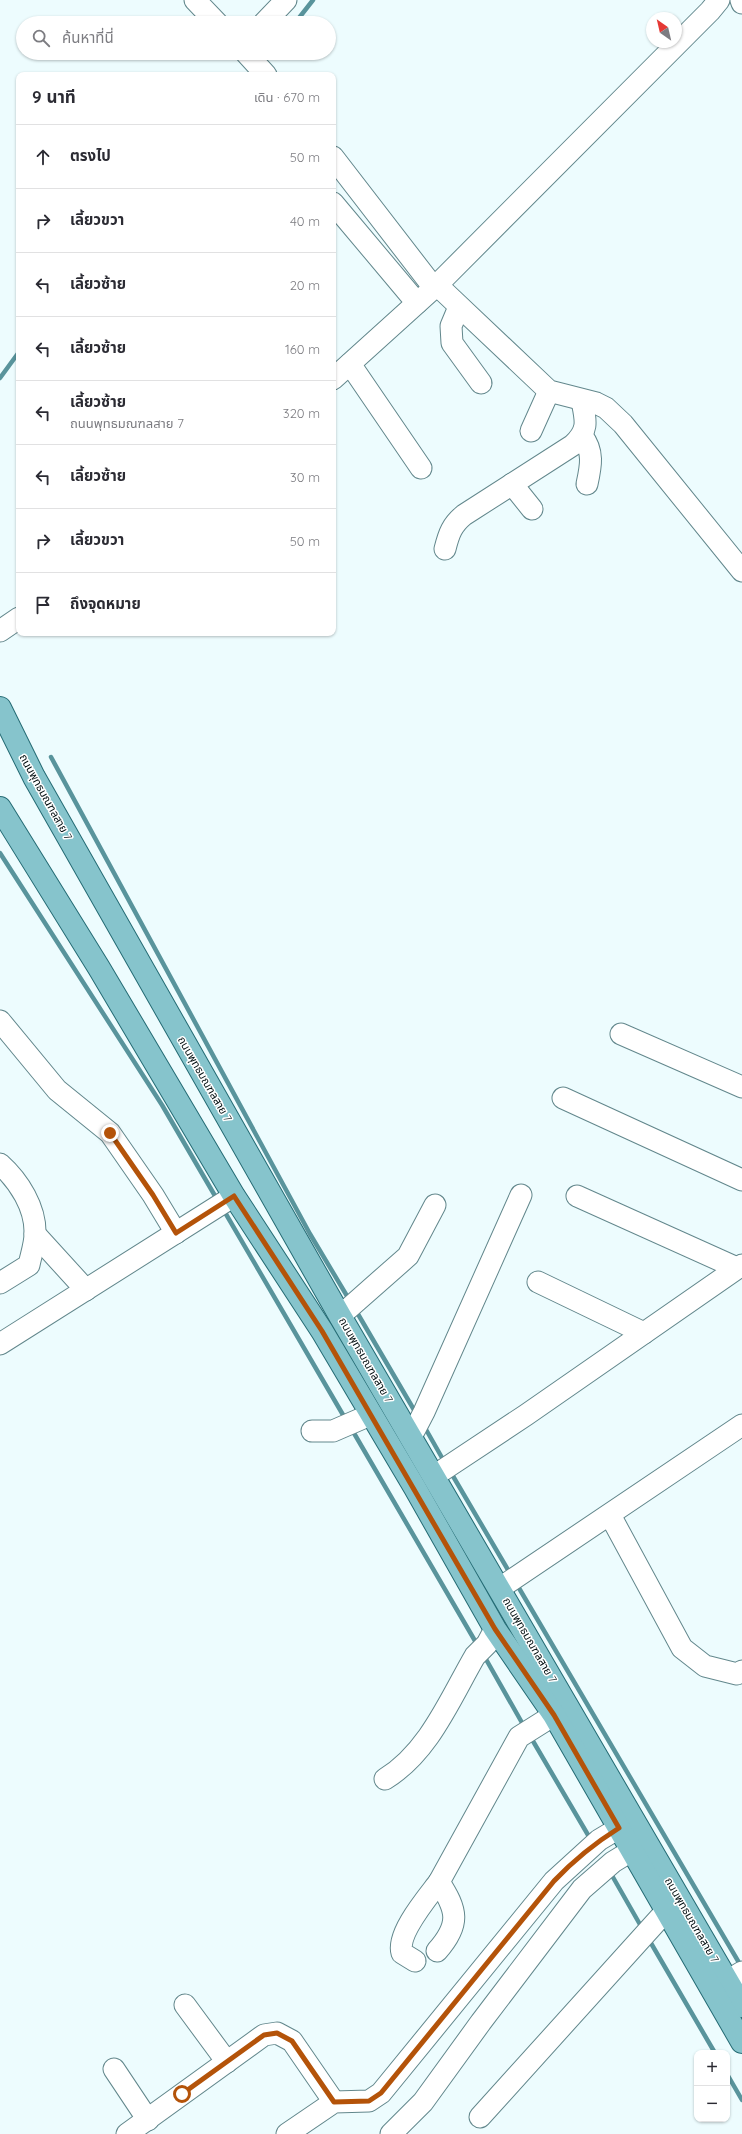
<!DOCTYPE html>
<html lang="th">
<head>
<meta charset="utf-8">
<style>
  body { margin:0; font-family:Quicksand,"Noto Sans Thai",sans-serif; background:#f7f7f7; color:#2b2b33 }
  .controls { position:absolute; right:12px; bottom:12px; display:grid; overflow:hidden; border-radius:8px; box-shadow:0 1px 3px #0004 }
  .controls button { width:36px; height:36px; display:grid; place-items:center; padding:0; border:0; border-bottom:1px solid #e1e1e2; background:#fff; color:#2b2b33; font:20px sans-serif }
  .compass { position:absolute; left:646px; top:12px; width:36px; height:36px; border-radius:50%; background:#fff; box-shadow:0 1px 3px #0004; rotate:326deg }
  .stop { position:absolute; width:12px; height:12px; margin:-9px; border:3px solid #b45309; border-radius:50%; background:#fff }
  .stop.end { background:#b45309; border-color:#fff; box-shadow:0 1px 4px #0008 }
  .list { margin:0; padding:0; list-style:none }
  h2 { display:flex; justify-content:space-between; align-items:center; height:52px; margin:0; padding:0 16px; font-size:17px }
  h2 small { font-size:13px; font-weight:400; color:#7c7c81 }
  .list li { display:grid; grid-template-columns:26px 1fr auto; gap:12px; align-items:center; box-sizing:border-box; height:64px; padding:0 16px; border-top:1px solid #e1e1e2 }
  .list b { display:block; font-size:15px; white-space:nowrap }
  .list p { margin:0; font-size:13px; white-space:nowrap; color:#7c7c81 }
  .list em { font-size:13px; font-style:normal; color:#7c7c81 }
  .icon { flex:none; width:22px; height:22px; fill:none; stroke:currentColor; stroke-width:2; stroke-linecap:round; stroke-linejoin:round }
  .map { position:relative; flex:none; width:742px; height:2134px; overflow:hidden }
  .search { position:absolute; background:#fff; box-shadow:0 1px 3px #0004; left:16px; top:16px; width:320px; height:44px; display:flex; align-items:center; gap:10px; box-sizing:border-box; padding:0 14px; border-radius:22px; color:#7c7c81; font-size:15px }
  .panel { position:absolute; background:#fff; box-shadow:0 1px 3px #0004; left:16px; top:72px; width:320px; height:564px; border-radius:8px }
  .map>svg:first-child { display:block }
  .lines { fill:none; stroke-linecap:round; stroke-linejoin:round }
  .stream { stroke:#59949c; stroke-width:4.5 }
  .minor-casing { stroke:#62878c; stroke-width:23 }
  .major-casing { stroke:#246b74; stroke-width:24 }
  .minor { stroke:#fff; stroke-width:21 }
  .major { stroke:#86c4cc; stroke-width:22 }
  .route { stroke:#b45309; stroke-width:5 }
  .labels { text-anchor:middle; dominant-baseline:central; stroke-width:3; stroke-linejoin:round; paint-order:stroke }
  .street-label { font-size:11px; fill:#020e10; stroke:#fff }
</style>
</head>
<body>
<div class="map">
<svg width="742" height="2134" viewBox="0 0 742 2134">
  <rect width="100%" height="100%" fill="#edfcfe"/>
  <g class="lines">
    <!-- stream -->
    <g class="stream">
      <polyline points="295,23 313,0"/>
      <polyline points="262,63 271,53"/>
      <polyline points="0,378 19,352"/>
      <polyline points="51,757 310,1234 350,1301"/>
      <polyline points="0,853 162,1105 218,1201"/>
      <polyline points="223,1209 346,1420"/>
      <polyline points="355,1309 417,1415"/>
      <polyline points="424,1426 445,1463"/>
      <polyline points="351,1428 478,1646"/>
      <polyline points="450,1471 511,1575"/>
      <polyline points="516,1583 741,1966"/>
      <polyline points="483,1654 525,1728"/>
      <polyline points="530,1736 591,1840"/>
      <polyline points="610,1872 642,1928"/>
      <polyline points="648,1938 715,2053"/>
      <polyline points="727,2074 742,2100"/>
    </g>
    <!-- minor casing -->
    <g class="minor-casing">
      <g id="minor">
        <polyline points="195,0 217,23"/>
        <polyline points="741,0 742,3"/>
        <polyline points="264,23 286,0"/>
        <polyline points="246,53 266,75"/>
        <polyline points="333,157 434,288"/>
        <polyline points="333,203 417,303"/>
        <polyline points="437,285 549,391 596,403 606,408 623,424 742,571"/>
        <polyline points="459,307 451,326 452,343 481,383"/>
        <polyline points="350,364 421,468"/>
        <polyline points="333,379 437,285 710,11 719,0"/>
        <polyline points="531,431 549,391"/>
        <path d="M582,436C594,451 591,466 587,484"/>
        <polyline points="512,484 532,509"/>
        <path d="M445,549C449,533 452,525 464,515L573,445C589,430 586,421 582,401"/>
        <polyline points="0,631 19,618"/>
        <polyline points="0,1021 57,1090 110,1133 153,1195 176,1233"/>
        <polyline points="621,1034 742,1087"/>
        <polyline points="563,1098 742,1180"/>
        <path d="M0,1164C19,1181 36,1208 35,1234C35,1244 31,1255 29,1265L0,1283"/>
        <polyline points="577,1196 737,1268"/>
        <polyline points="35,1234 86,1290"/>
        <polyline points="538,1282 644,1333"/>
        <polyline points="340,1316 408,1256 435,1205"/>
        <polyline points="0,1344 234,1196"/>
        <polyline points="312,1431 333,1431 370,1415"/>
        <polyline points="411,1437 424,1412 521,1195"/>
        <polyline points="434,1476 526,1415 742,1265"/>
        <polyline points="610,1515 682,1648 705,1666 737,1674 742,1671"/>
        <polyline points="500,1588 742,1425"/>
        <path d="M385,1779C429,1752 450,1699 475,1656L487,1644L495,1629"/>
        <path d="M437,1951C461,1924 457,1910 439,1882L519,1737L554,1715"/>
        <path d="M415,1961L402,1953C396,1934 427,1898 439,1882"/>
        <polyline points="727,1981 742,1972"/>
        <polyline points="185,2005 227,2062"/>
        <polyline points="114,2069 148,2120"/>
        <polyline points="480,2117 666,1911"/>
        <polyline points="127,2134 264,2035 277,2033 292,2041 334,2102"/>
        <polyline points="287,2134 334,2102 369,2101 381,2093 554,1881 599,1840 619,1828"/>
        <polyline points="391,2134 423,2102 481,2022 582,1889 613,1862 631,1851"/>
      </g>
    </g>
    <!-- major casing -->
    <g class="major-casing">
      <g id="major">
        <polyline points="0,708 34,777 340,1316 742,2006"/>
        <polyline points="0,808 99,968 234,1196 322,1331 415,1488 495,1629 554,1715 742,2042"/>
      </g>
    </g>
    <!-- minor -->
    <use href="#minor" class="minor"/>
    <!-- major -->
    <use href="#major" class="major"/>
  </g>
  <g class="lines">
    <!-- route -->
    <path class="route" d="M110,1133L153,1195L176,1233L234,1196L322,1331L495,1629L554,1715L619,1828C595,1843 573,1861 554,1881L381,2093L369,2101L334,2102L292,2041L277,2033L264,2035L182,2094"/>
  </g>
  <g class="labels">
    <!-- street labels -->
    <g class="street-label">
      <text transform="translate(46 797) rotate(61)">ถนนพุทธมณฑลสาย 7</text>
      <text transform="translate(205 1079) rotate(60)">ถนนพุทธมณฑลสาย 7</text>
      <text transform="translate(366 1360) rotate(60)">ถนนพุทธมณฑลสาย 7</text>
      <text transform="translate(530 1640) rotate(60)">ถนนพุทธมณฑลสาย 7</text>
      <text transform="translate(692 1920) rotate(60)">ถนนพุทธมณฑลสาย 7</text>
    </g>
  </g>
</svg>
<div class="controls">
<button>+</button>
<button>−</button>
</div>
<svg class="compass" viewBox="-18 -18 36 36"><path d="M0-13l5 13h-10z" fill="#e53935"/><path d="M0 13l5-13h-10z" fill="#7c7c81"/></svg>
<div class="stop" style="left:182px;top:2094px"></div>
<div class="stop end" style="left:110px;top:1133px"></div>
<div class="search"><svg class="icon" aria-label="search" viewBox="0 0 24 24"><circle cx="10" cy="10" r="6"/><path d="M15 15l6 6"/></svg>ค้นหาที่นี่</div>
<section class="panel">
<h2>9 นาที<small>เดิน · 670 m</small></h2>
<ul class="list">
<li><svg class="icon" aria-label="ahead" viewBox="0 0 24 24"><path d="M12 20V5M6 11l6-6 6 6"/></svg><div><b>ตรงไป</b></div><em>50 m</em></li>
<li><svg class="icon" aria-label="right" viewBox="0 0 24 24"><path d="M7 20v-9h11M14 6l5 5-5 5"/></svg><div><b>เลี้ยวขวา</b></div><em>40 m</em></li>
<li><svg class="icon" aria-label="left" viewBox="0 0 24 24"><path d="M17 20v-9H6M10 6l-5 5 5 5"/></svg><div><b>เลี้ยวซ้าย</b></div><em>20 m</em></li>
<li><svg class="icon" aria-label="left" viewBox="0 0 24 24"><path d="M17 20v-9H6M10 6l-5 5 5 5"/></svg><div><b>เลี้ยวซ้าย</b></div><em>160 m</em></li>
<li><svg class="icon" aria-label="left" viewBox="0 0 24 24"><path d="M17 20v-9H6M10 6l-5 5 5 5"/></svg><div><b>เลี้ยวซ้าย</b><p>ถนนพุทธมณฑลสาย 7</p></div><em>320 m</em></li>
<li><svg class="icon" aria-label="left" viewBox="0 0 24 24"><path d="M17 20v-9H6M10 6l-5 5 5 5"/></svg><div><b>เลี้ยวซ้าย</b></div><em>30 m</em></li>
<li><svg class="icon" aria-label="right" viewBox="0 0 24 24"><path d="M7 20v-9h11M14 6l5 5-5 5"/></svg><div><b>เลี้ยวขวา</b></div><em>50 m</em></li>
<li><svg class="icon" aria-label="arrive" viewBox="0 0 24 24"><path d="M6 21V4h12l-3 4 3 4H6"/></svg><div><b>ถึงจุดหมาย</b></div></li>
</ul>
</section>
</div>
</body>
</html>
